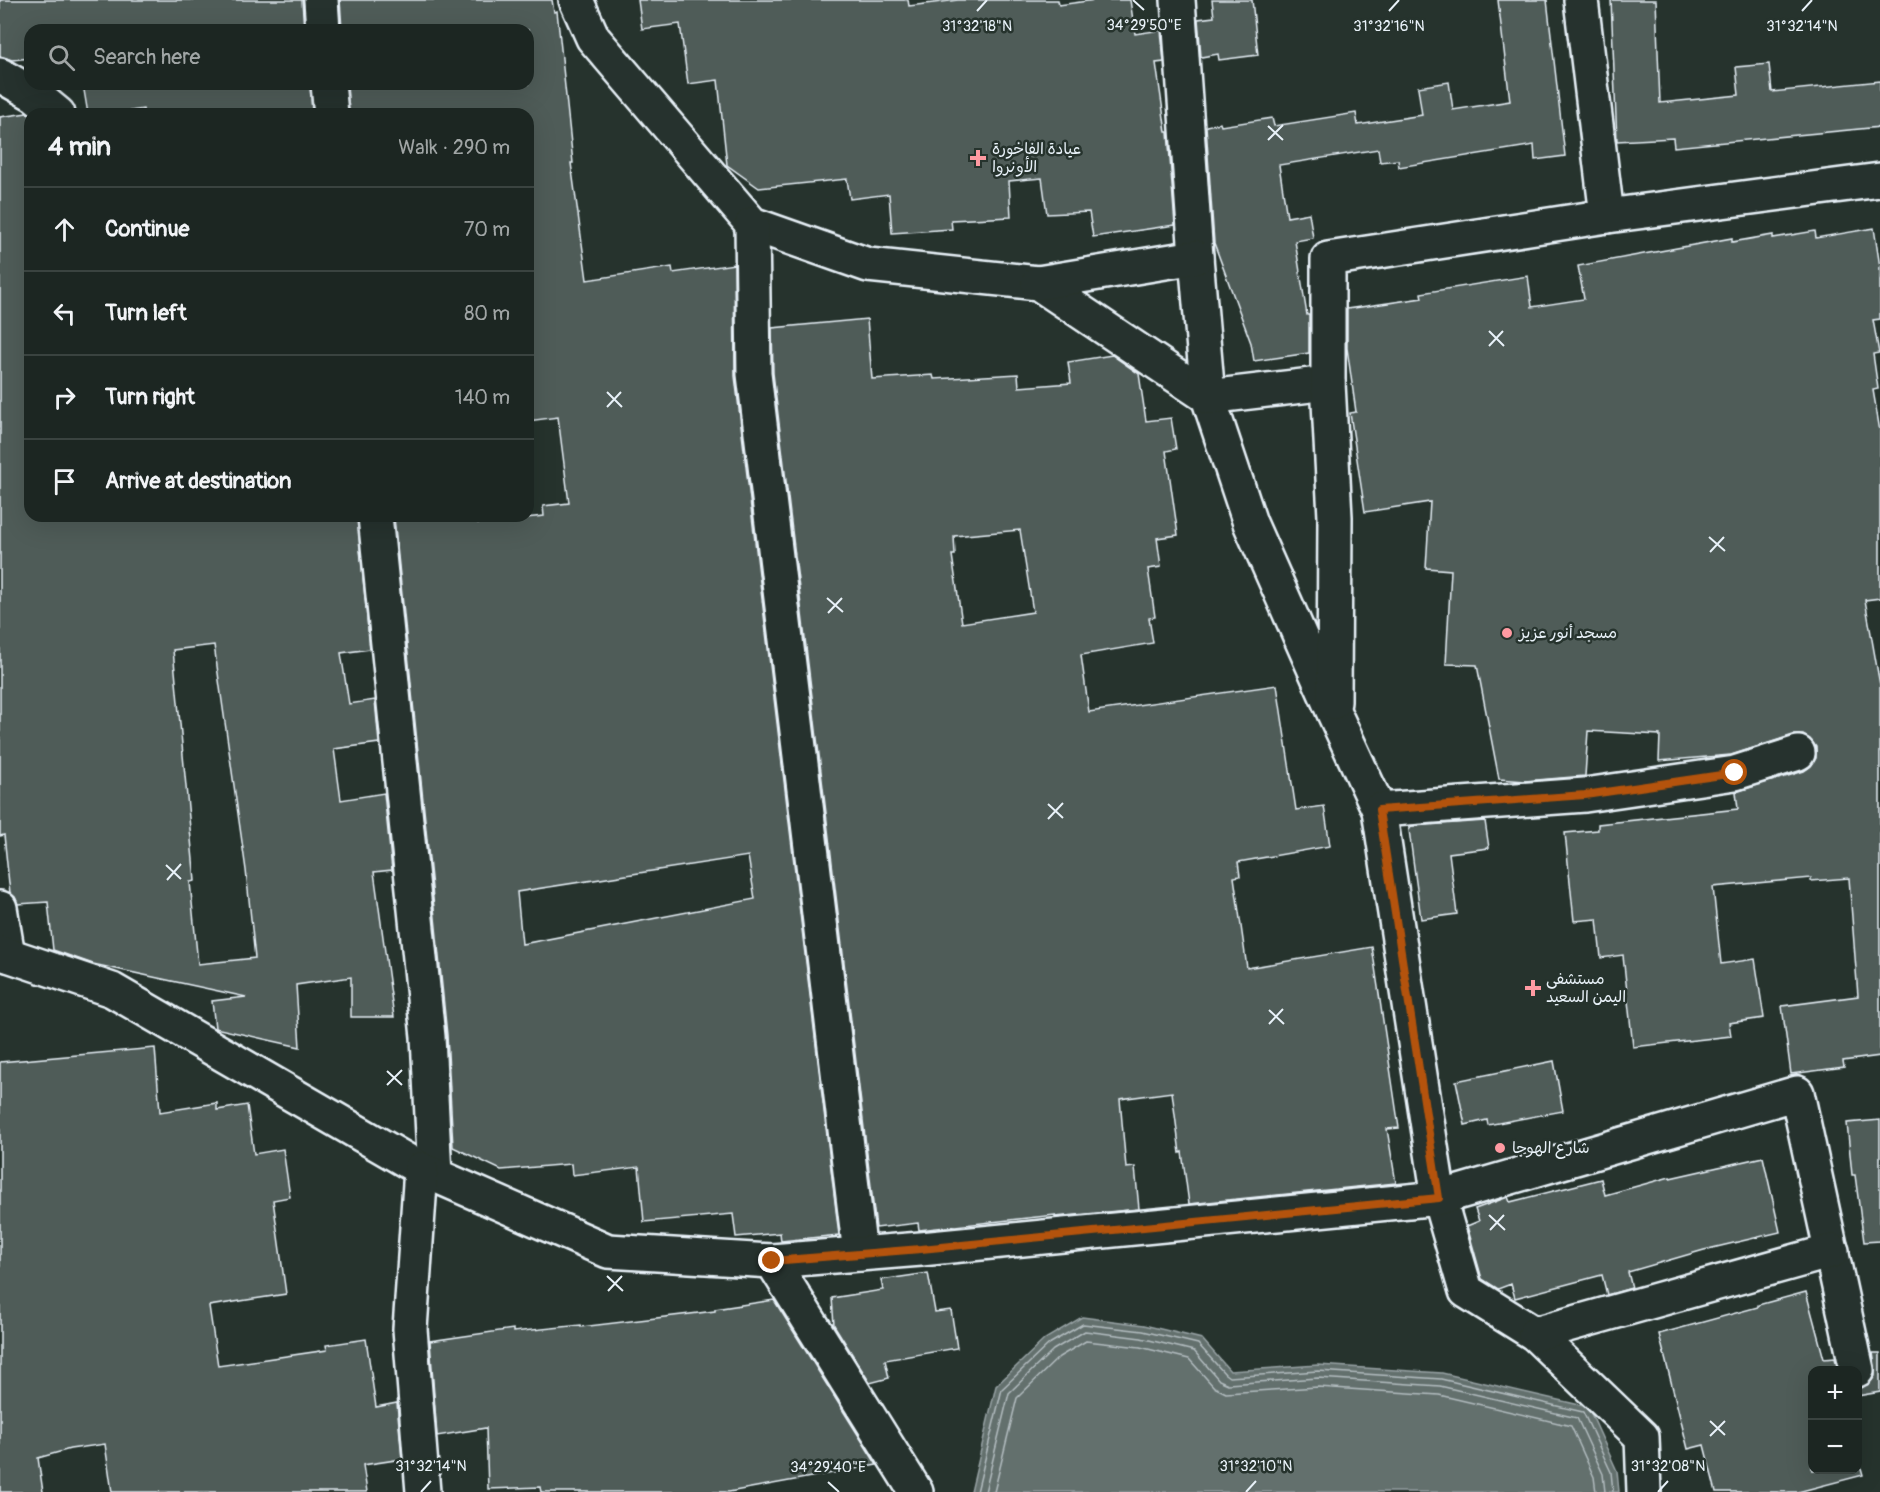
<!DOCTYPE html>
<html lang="en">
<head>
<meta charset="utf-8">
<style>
  body { margin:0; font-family:Pangolin,"Playpen Sans Arabic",sans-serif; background:#252e2a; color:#f1f3f6 }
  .controls { position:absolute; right:18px; bottom:18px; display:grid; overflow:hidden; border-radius:12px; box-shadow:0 6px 24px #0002 }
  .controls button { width:54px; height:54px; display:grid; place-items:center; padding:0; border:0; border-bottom:2px solid #3a4340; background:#1c2622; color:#f1f3f6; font:30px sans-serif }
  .stop { position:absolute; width:18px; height:18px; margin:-14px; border:4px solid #b45309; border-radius:50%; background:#fff }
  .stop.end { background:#b45309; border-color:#fff; box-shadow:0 2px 6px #0008 }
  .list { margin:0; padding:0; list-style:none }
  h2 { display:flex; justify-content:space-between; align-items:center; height:78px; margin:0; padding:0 24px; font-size:26px }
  h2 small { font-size:20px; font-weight:400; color:#a0a5a5 }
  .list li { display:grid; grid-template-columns:39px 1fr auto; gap:18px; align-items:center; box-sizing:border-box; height:84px; padding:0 24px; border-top:2px solid #3a4340 }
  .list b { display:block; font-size:22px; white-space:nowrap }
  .list em { font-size:20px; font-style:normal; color:#a0a5a5 }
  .icon { flex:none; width:33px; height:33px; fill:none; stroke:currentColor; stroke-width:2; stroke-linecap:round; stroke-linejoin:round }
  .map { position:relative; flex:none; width:1880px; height:1492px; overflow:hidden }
  .search { position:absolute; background:#1c2622; box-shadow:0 6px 24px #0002; left:24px; top:24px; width:510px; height:66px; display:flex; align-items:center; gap:15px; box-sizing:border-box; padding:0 21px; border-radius:18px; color:#a0a5a5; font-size:22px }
  .panel { position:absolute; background:#1c2622; box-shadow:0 6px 24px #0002; left:24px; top:108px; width:510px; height:414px; border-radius:18px }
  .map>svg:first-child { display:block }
  .water { fill:#636f6d; stroke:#98a3a5; stroke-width:1.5 }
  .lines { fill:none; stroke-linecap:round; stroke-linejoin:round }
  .shore { stroke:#b3bdc0; stroke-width:1.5 }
  .building { fill:#505c59; stroke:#e8f1f8; stroke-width:1.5; fill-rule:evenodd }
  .street-casing { stroke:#e8f1f8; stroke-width:38 }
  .street { stroke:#26332d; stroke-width:33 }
  .route { stroke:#b45309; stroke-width:8 }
  .ticks { fill:none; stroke:#e8f1f8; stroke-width:2 }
  .poi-dot { fill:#ff9aa2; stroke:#26332d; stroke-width:2 }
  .labels { text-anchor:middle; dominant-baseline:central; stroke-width:5; stroke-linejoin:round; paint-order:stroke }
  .poi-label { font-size:16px; fill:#e8f1f8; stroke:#26332d; text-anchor:start }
  .ticks-label { font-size:15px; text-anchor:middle; fill:#e8f1f8; stroke:#26332d; stroke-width:5; stroke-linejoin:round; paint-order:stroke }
</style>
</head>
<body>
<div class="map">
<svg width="1880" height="1492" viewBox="0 0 1880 1492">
  <rect width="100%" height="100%" fill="#26332d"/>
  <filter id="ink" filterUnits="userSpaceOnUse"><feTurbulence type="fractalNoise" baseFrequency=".0167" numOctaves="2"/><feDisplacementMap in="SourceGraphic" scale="12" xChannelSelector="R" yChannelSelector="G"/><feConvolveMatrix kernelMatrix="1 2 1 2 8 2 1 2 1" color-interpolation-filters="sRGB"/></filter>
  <g filter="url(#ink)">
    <!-- water -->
    <polygon class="water" points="1082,1317 1144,1325 1202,1339 1230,1371 1318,1365 1442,1373 1588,1407 1617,1471 1619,1492 971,1492 996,1386 1045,1339"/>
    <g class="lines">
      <!-- shore -->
      <g class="shore">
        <polyline points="977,1492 1002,1389 1049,1344 1083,1324 1143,1331 1198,1344 1225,1374 1229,1377 1318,1371 1441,1379 1583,1412 1611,1472 1613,1492"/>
        <polyline points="985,1492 1009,1393 1053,1350 1085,1331 1141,1338 1194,1351 1219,1380 1228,1384 1318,1378 1440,1386 1577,1418 1603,1474 1605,1492"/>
        <polyline points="994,1492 1017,1398 1059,1357 1086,1341 1140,1347 1189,1359 1214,1387 1226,1393 1318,1387 1439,1395 1571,1426 1594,1477 1596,1492"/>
      </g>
    </g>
    <!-- building -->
    <g class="building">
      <polygon points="0,0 302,0 304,30 30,30 30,58 12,60 0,56"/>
      <path d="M340,0H552L554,12L557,11L573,163H571L587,280L672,267L673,273L734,264L735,376L839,1235L781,1241L780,1233L736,1237L733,1214L644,1222L639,1167L572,1175L571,1164L501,1170L453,1147L447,1035L394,517L477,516L478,523L544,516L543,506L569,503L558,417L528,421V114H349L347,84H528V30H342ZM748,856L755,899L522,944L517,892Z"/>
      <polygon points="638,0 908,0 909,6 958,0 1058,0 1059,5 1095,0 1130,0 1135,34 1161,30 1164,62 1156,63 1166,132 1168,132 1175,225 1093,237 1089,212 1047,214 1042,178 1009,181 1011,217 951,220 952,229 892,233 889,194 850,199 847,179 759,188 727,165 718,80 688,84 680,24 642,29"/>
      <polygon points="1212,0 1252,0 1258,55 1219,60 1218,54 1201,57 1198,19 1214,17"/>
      <polygon points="1498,0 1547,0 1565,156 1535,160 1534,145 1399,167 1398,160 1380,162 1378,149 1279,165 1287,217 1309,213 1313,238 1295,241 1307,315 1309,315 1309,353 1254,361 1251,343 1214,243 1206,126 1220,123 1221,126 1272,118 1274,126 1356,113 1358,125 1422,115 1418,87 1449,82 1453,110 1510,101"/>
      <polygon points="1611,0 1656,0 1660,103 1739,95 1736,67 1769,64 1772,92 1880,81 1880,127 1674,147 1673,138 1617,141"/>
      <polygon points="83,84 310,84 312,112 299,114 144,114 143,109 111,114 88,114"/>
      <path d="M27,113L30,115V516H357L370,649L341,653L349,704L375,700L379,743L334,749L341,800L384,793L392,870L374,872L394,1017H351V977L296,985L300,1047L215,1028L212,1001L246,997L93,964L53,950L48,902L18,904L15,897L10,893L4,835L0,836V117ZM214,645L246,870L255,958L198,964L190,882L195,881L173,650Z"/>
      <polygon points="1874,228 1880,267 1880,319 1873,320 1879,353 1873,354 1878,389 1873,390 1880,431 1880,598 1865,600 1880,685 1880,1056 1843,1061 1844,1067 1791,1074 1782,1006 1858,996 1849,878 1811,881 1811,878 1713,887 1721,964 1755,959 1764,1018 1729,1023 1731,1036 1633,1047 1623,955 1601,958 1597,919 1574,921 1565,833 1598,830 1598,824 1738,809 1736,792 1804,771 1811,766 1816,758 1816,747 1810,739 1803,735 1793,735 1731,755 1659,761 1660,735 1588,731 1585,776 1525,781 1499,779 1477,665 1446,664 1451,570 1426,568 1430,502 1365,512 1350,413 1356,412 1347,348 1347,309 1422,298 1421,293 1528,276 1532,307 1584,299 1578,266 1732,238 1732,242 1773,235 1773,238 1815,231 1816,238"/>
      <path d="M867,319L872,379L933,375L934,379L1018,374L1019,387L1071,383L1068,362L1112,355L1139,374L1146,421L1171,418L1176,449L1166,451L1178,535L1157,538L1161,567L1148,569L1155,617L1149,618L1153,643L1081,655L1089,712L1277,685L1296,810L1324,806L1330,846L1238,862L1240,876L1234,877L1247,968L1372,947L1399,1128L1387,1129L1396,1183L1189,1204L1182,1152L1180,1153L1172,1092L1120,1099L1126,1168L1135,1167L1139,1209L1055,1217V1215L919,1230L918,1223L876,1228L773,373L772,328ZM1020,530L1033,612L962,623L952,555H955L954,536Z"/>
      <polygon points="1485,821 1489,848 1449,853 1457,914 1421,919 1409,830 1412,826"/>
      <polygon points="155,1048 160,1112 217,1103 217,1110 247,1105 254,1154 283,1149 290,1197 273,1200 286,1294 209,1306 218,1366 327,1350 326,1345 366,1339 376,1407 397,1403 402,1459 363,1465 367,1492 112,1492 105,1444 70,1449 38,1458 43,1492 0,1492 0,1062"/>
      <polygon points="1554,1061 1563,1111 1488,1125 1487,1120 1465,1125 1456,1081"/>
      <polygon points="1880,1120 1880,1241 1864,1242 1855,1175 1852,1175 1847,1123"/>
      <polygon points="1763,1157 1780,1232 1704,1250 1628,1272 1632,1288 1607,1295 1602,1275 1515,1298 1511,1284 1498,1289 1482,1279 1467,1226 1479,1221 1475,1209 1508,1197 1510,1202 1601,1179 1605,1195 1670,1177 1670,1178"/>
      <polygon points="928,1273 935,1312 951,1310 957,1348 885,1360 889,1378 870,1383 834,1325 832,1298 883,1290 881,1280"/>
      <polygon points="1806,1292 1824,1359 1835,1358 1838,1371 1812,1371 1812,1470 1857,1470 1857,1454 1863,1475 1798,1492 1716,1492 1704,1445 1688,1449 1659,1334 1758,1307 1758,1305"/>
      <polygon points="774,1300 877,1465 729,1492 541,1492 540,1487 488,1489 486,1428 437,1436 430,1341 513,1329 513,1332 581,1325 581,1327 715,1311 715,1309"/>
      <polygon points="1873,1353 1880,1353 1880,1392 1857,1396 1857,1388 1869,1384 1875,1376 1875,1366"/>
    </g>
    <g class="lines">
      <!-- street casing -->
      <g class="street-casing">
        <g id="street">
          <polyline points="321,0 323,30"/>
          <polyline points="576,0 593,38 752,224 868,265 1038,283 1208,397 1250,523 1334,713 1379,810 1439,1198 1466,1291 1535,1334 1642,1437 1644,1492"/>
          <polyline points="1178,0 1196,257 1208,397 1328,383"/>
          <polyline points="1581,0 1607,216"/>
          <polyline points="0,75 35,95 58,114"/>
          <polyline points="328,84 331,114"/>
          <polyline points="752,224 754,374 860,1254"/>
          <polyline points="1038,283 1196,257"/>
          <polyline points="375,516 428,1037 435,1175"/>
          <polyline points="1334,702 1335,517 1328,383 1328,259 1607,216 1880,180"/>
          <polyline points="1379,810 1585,795 1735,773 1798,753"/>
          <polyline points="0,908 8,955"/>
          <polyline points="0,953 8,955 112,990 421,1169 608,1251 772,1261 921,1249 1439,1198 1797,1093 1857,1370"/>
          <polyline points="421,1169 410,1329 423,1492"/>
          <polyline points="772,1261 916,1492"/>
          <polyline points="1535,1334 1832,1251"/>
        </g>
      </g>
      <!-- street -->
      <use href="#street" class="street"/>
    </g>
  </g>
  <g class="lines" filter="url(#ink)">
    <!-- route -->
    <polyline class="route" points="772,1261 921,1249 1439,1198 1379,810 1585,795 1735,773"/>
  </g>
  <!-- ticks -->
  <path class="ticks" d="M1133,0L1144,10M977,11L987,0M1389,11L1399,0M1802,11L1812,0M1268,126L1283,140M1268,140L1283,125M1489,331L1504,346M1489,346L1503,331M607,392L622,407M607,407L621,392M1709,537L1725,551M1710,552L1724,537M827,598L843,612M828,613L842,598M1048,804L1063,818M1048,819L1063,803M166,865L181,879M167,880L181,864M1269,1010L1284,1024M1269,1024L1283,1009M387,1071L402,1085M387,1085L402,1070M1489,1215L1505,1230M1490,1230L1504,1215M607,1276L623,1291M608,1291L622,1276M1710,1421L1725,1435M1710,1436L1725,1421M828,1482L839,1492M421,1492L431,1481M1246,1492L1256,1481M1658,1492L1668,1481"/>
  <!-- markers -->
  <g class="poi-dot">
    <path d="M975 149h6v6h6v6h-6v6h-6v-6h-6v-6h6z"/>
    <circle cx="1507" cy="633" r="6"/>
    <path d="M1530 979h6v6h6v6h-6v6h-6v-6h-6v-6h6z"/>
    <circle cx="1500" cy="1148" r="6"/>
  </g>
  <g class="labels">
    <!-- poi labels -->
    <g class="poi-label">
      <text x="992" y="149">عيادة الفاخورة<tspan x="992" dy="18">الأونروا</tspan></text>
      <text x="1519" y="633">مسجد أنور عزيز</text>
      <text x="1546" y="979">مستشفى<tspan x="1546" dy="18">اليمن السعيد</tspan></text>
      <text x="1512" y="1148">شارع الهوجا</text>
    </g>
  </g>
  <g class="ticks-label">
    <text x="1144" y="30">34°29'50"E</text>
    <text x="977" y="31">31°32'18"N</text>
    <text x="1389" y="31">31°32'16"N</text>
    <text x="1802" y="31">31°32'14"N</text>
    <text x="431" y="1471">31°32'14"N</text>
    <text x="1256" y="1471">31°32'10"N</text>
    <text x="1668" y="1471">31°32'08"N</text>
    <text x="828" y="1472">34°29'40"E</text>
  </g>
</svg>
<div class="controls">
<button>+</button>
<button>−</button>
</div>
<div class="stop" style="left:1735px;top:773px"></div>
<div class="stop end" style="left:772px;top:1261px"></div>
<div class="search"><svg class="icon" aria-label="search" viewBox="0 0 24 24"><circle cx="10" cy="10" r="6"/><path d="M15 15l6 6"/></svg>Search here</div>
<section class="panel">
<h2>4 min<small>Walk · 290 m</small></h2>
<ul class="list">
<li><svg class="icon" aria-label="ahead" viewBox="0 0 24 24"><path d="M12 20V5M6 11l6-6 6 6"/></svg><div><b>Continue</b></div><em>70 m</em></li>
<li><svg class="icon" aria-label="left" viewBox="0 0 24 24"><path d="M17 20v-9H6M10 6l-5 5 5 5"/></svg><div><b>Turn left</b></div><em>80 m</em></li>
<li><svg class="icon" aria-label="right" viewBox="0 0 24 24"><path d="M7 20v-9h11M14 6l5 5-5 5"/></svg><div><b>Turn right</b></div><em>140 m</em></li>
<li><svg class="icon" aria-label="arrive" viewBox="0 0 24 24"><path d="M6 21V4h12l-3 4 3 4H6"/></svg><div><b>Arrive at destination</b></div></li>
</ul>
</section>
</div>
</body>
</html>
